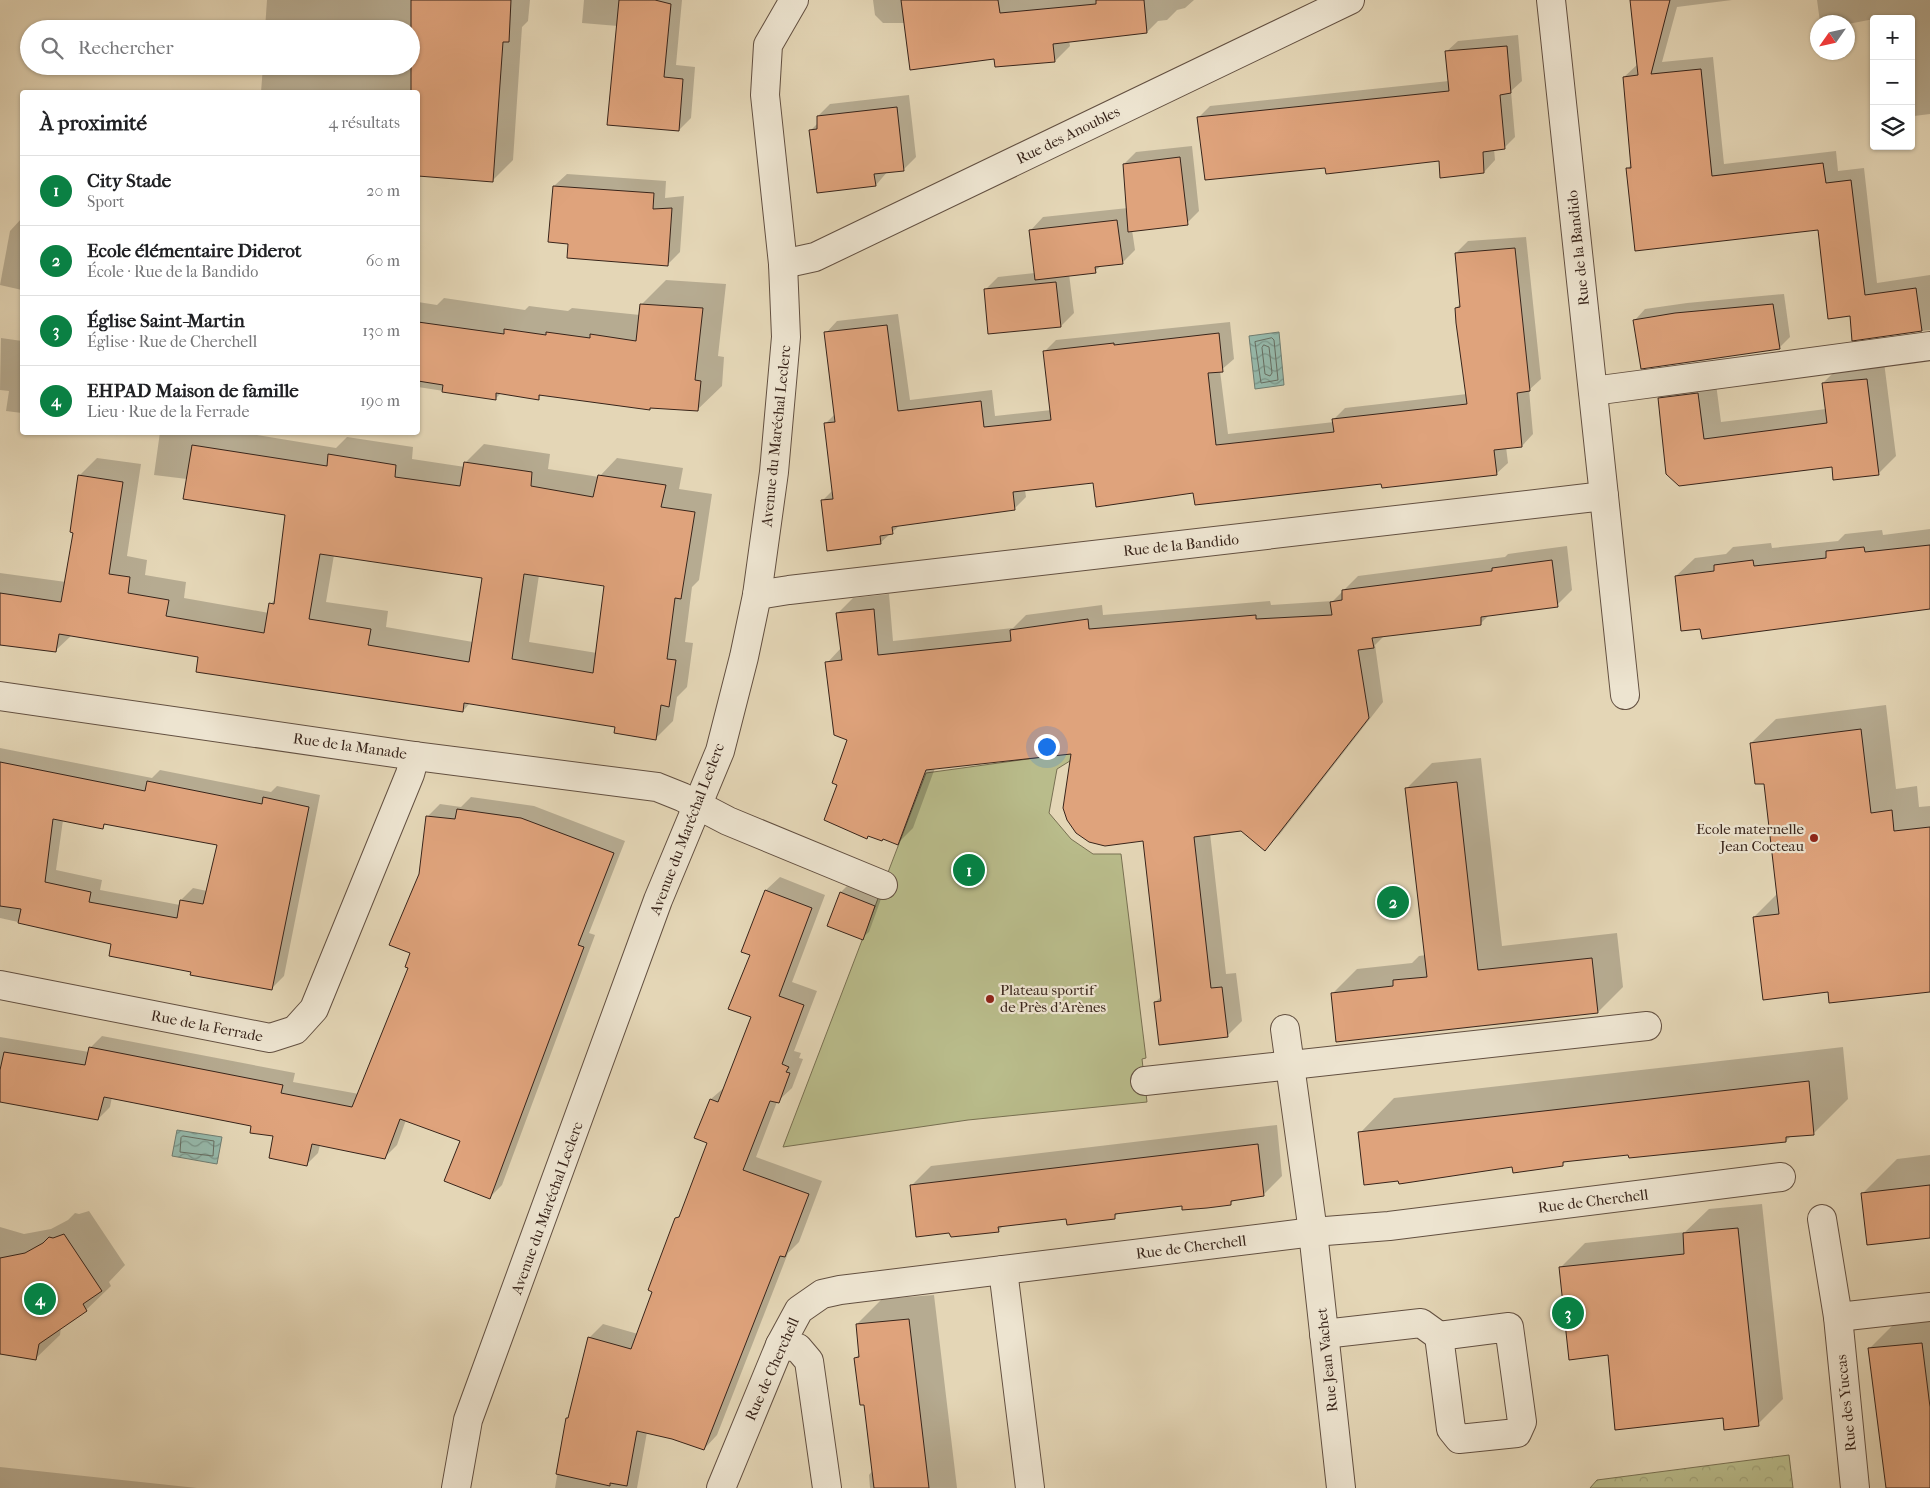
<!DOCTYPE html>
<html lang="fr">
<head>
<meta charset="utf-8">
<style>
  body { margin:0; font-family:"IM FELL French Canon",serif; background:#f2f2f2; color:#202124 }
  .controls { position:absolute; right:15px; top:15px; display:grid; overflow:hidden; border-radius:5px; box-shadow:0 1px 4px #0004 }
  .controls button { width:45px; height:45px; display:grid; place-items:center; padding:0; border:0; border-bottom:1px solid #e0e0e0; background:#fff; color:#202124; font:25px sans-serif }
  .compass { position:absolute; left:1810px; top:15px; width:45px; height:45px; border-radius:50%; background:#fff; box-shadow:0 1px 4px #0004; rotate:236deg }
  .you { position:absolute; left:1046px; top:746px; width:18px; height:18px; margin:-12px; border:4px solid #fff; border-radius:50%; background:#1a73e8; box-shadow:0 0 0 8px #1a73e833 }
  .badge { display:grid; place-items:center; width:32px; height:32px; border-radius:50%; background:#0b8043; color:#fff; font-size:16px; font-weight:700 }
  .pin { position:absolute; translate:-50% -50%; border:2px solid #fff; box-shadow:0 1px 5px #0006 }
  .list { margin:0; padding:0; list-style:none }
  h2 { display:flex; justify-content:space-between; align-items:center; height:65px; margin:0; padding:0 20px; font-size:21px }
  h2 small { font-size:16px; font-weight:400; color:#757577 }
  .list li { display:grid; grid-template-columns:32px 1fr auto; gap:15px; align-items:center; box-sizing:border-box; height:70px; padding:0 20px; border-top:1px solid #e0e0e0 }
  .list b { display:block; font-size:19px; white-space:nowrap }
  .list p { margin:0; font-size:16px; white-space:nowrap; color:#757577 }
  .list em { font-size:16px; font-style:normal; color:#757577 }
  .icon { flex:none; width:28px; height:28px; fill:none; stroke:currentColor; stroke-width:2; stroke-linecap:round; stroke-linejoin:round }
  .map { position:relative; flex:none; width:1930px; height:1488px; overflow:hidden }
  .search { position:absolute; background:#fff; box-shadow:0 1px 4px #0004; left:20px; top:20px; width:400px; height:55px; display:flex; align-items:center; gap:12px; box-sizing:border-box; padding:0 18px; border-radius:28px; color:#757577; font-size:19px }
  .panel { position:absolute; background:#fff; box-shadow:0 1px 4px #0004; left:20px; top:90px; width:400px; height:345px; border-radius:5px }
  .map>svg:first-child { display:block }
  .park { fill:url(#park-crowns); stroke:#787052 }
  .pitch { fill:#b9bc8b; stroke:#787052 }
  .water { fill:url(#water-waves); stroke:#707d71 }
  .shadow { fill:#0003; fill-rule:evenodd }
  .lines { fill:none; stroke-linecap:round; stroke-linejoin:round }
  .shore { stroke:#676e62; stroke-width:1 }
  .building { fill:#dfa37c; stroke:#38241a; fill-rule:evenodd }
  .minor-casing { stroke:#635041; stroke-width:30 }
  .minor { stroke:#ede4d0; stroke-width:28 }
  .poi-dot { fill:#8f2418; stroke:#ede4d0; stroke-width:2 }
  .labels { text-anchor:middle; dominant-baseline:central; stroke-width:4.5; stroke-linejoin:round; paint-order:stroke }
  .street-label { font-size:15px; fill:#38241a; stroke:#ede4d0 }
  .poi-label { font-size:15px; fill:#38241a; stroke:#ede4d0; text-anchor:end }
</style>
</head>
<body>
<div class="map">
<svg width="1930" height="1488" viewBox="0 0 1930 1488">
  <defs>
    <pattern id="park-crowns" width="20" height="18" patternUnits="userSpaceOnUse" patternTransform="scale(1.25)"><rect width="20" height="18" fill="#b9bc8b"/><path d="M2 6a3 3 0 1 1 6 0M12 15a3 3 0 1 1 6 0" fill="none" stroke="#a0a177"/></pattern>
    <pattern id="water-waves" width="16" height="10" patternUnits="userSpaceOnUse" patternTransform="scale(1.25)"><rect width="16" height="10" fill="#96b9ab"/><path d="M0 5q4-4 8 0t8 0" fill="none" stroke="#7b968a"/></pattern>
  </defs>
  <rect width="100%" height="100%" fill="#e4d6b6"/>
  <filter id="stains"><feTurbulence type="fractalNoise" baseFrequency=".004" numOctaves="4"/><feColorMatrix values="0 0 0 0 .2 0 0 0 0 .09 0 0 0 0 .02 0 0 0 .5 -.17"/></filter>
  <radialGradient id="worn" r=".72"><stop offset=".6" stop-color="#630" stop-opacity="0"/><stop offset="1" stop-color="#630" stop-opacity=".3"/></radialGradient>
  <!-- park -->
  <polygon class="park" points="1789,1455 1793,1488 1590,1488 1597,1480"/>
  <!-- pitch -->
  <polygon class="pitch" points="1086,751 1057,769 1049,813 1071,839 1093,854 1121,854 1146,1058 1142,1059 1147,1102 968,1120 783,1147 926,773"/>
  <!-- water -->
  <g class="water">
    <polygon points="1279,332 1284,385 1255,389 1249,336"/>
    <polygon points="177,1130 222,1137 217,1164 172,1156"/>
  </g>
  <!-- shadow -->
  <g class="shadow">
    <polygon points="267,0 530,0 528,21 522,27 513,160 493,180 418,175 418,92 261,92 263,66 411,66 411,29 265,29"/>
    <polygon points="584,0 682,0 676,65 695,67 691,118 679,130 618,26 582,23"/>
    <polygon points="873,0 1194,0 1185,8 1177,10 1167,20 1158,21 1147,32 1069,41 1070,46 1055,61 995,57 905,23 883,23 875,15"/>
    <polygon points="1631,0 1732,0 1677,7 1662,62 1713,57 1724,164 1836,151 1838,171 1864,168 1877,283 1930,275 1930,330 1853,339 1851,315 1819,229 1627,169 1632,164 1624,77 1638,64"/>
    <polygon points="1817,0 1930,0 1930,114 1914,116 1913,108 1911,108 1911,19 1874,19 1848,24 1820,22"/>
    <polygon points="1518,35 1522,81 1511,91 1515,137 1504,148 1494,149 1495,160 1484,172 1440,159 1326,167 1199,117 1210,106 1449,81 1446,52 1458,41"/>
    <polygon points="909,95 916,157 904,169 888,171 876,185 810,131 818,123 818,116 830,104"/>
    <polygon points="1192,146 1199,211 1187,223 1132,230 1135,250 1122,263 1102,265 1095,271 1069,274 1074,313 1061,326 985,290 998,277 1035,273 1031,230 1043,217 1128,208 1124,164 1136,152"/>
    <polygon points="567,174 666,181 665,198 684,196 680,252 667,265 570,243 554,186"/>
    <polygon points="22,218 22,290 0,285 10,231"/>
    <polygon points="1526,237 1541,379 1529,390 1533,434 1522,446 1506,447 1508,463 1496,474 1382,483 1194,492 1094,482 1025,490 1026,497 1014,509 900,525 880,543 822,501 833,490 826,423 835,414 826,333 837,321 898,314 910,400 992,390 995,416 1052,410 1044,352 1056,340 1230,322 1234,359 1220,371 1228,434 1334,422 1334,419 1345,408 1467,394 1456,308 1461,303 1456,253 1468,241"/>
    <polygon points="666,280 726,284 718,356 724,357 722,386 697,410 542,394 538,399 501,393 495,399 418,387 418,302 437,305 444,298 525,310 529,306 568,311 572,308 640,315 642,304"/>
    <polygon points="1784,294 1790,337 1779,348 1635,320 1645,309 1687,303"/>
    <polygon points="1,338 22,341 22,413 6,411 9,391 0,390"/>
    <polygon points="1884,362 1896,456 1879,473 1833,465 1679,484 1659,399 1676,381 1715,376 1721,422 1826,409 1823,383 1840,366"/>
    <path d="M160,432H239L336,448L347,437L413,447L412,459L465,467L466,462L484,444L550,454L548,469L599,477L617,458L683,468L679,489L712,494L699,580L692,587L685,642L693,643L687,687L677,697L673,721L655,739L617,726L470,703L463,711L200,656L72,635L55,651L0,643V573L66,582L75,532L79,476L97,458L141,464L127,556L147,560L145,575L186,582L184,598L269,613L271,604L276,598L287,514L187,479L154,475ZM334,555L484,577L473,642L386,627L388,611L326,602ZM539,575L605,585L597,653L529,642Z"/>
    <polygon points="1930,529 1930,609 1703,637 1701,628 1676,576 1695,558 1726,554 1733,547 1771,543 1772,548 1838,541 1845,534 1882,530 1883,535"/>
    <polygon points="1567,546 1572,590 1557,605 1490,614 1481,623 1385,635 1375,645 1383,702 1280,834 1265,849 1242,830 1210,833 1226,974 1236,973 1242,1021 1227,1036 1155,1002 1162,996 1144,840 1072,753 935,768 913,828 898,843 884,838 869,835 867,837 839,785 849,740 827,663 842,647 838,613 853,598 889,594 893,641 1013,628 1026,615 1102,605 1103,615 1270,601 1271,605 1333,601 1358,576 1505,557 1508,554"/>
    <polygon points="1886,705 1896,789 1917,786 1919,807 1930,806 1930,990 1829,991 1754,917 1778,893 1765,783 1751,743 1776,719"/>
    <path d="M0,748L152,778L160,770L271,792L277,786L320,795L284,976L272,988L192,971L113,943L0,918ZM63,820L102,827L106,824L218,844L207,891L193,888L181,900L180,905L100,890L102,880L56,870Z"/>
    <polygon points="1481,758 1502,946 1617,933 1623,987 1598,1012 1332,994 1357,969 1412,963 1419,956 1426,955 1407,788 1432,763"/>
    <polygon points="471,797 534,806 625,841 589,933 595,935 502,1185 490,1197 461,1140 406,1120 397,1145 384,1158 320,1145 318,1153 306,1165 275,1135 252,1125 112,1097 110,1107 98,1119 0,1101 0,1037 89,1052 90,1048 102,1036 295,1073 293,1082 359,1094 410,967 428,816 440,804 461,807"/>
    <polygon points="780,877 825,895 792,982 817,991 794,1051 801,1053 799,1058 803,1059 792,1088 777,1102 756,1157 822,1181 799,1242 788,1253 717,1435 704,1449 673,1438 647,1432 637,1488 555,1488 567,1418 571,1414 589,1338 603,1324 638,1334 676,1219 682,1213 709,1143 696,1138 711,1099 726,1086 752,1016 751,954 766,890"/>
    <polygon points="847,886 881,899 869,932 862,938 829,925 841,892"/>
    <polygon points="1843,1047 1848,1099 1814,1133 1791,1136 1786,1141 1567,1160 1562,1165 1514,1166 1400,1183 1360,1133 1394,1098"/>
    <polygon points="1277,1125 1282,1176 1263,1195 1235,1199 1230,1204 1183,1204 1120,1212 1114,1217 1068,1218 1004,1225 998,1231 950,1231 912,1185 931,1166"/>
    <polygon points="1930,1155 1930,1236 1862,1194 1897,1159"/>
    <polygon points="1762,1204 1783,1399 1758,1424 1724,1417 1609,1354 1560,1268 1585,1243 1685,1232 1709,1209"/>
    <polygon points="89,1211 125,1265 109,1282 111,1286 86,1310 61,1327 60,1335 35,1359 0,1353 0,1227 24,1234 51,1229 68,1220 75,1213 79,1214"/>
    <polygon points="934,1295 957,1488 870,1488 869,1475 873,1470 866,1404 855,1358 860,1354 857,1324 882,1299"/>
    <polygon points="1930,1311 1930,1488 1887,1488 1870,1348 1904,1314"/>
    <polygon points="0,1467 197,1488 0,1488"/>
  </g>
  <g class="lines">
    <!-- shore -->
    <g class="shore">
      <polygon points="1272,338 1274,340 1278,380 1261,383 1255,342"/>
      <polygon points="1264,345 1269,347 1272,373 1270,376 1265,374 1262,348"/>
      <polygon points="183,1136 214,1141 213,1156 180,1152 181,1138"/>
    </g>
  </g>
  <!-- building -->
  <g class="building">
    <polygon points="411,0 511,0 509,42 503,42 493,182 418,176 418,92 411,92"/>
    <polygon points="619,0 655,0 671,4 664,77 683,79 679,131 607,125"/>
    <polygon points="901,0 998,0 1000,13 1096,4 1096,0 1144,0 1147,33 1053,44 1055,62 995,67 994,59 910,70"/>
    <polygon points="1630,0 1670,0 1651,74 1701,69 1712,176 1823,163 1826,183 1851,180 1865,295 1916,288 1922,331 1852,341 1850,316 1828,319 1818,230 1635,251 1626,168 1631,168 1623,77 1638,75"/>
    <polygon points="1507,46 1511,93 1500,95 1505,149 1483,152 1484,173 1440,178 1439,161 1326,174 1325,168 1205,180 1197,117 1449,91 1445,51"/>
    <polygon points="897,107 904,171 874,174 876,186 817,193 809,130 817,129 817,116"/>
    <polygon points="1180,157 1188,225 1128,232 1123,164"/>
    <polygon points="553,186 654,193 653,209 672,208 668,266 567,258 568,244 548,242"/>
    <polygon points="1117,220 1123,264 1095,267 1096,273 1035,280 1029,230"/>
    <polygon points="1515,248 1530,391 1517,393 1522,447 1494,450 1497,475 1382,488 1381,484 1195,505 1193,493 1096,507 1093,483 1013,492 1015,510 892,527 893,534 880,536 881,544 827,551 821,500 833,499 824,423 835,422 824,332 887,325 898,411 981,401 984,427 1051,420 1043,351 1114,343 1114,345 1219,333 1223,372 1208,373 1216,445 1334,432 1332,419 1467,404 1456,323 1455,308 1460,307 1455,253"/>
    <polygon points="1056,282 1061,327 988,334 984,289"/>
    <polygon points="640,304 703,308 695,380 701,381 698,411 650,408 650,410 539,395 539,400 496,393 496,400 442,392 443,385 418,381 418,322 504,334 504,329 546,335 546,332 590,338 590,334 636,341"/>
    <polygon points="1773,304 1780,349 1641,369 1633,320 1675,313"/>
    <polygon points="1867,379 1879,475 1833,480 1832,467 1679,486 1666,474 1658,398 1698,393 1704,439 1827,423 1822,383"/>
    <path d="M192,445L327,466L328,454L396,465L395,477L460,486L464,462L532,472L531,486L593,497L598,475L666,485L661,507L695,512L681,599L675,598L667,659L676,660L669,707L661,705L656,740L614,733L615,727L464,703L463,712L196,672L198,657L59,634L56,652L0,645V593L61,602L73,533L70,532L78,475L123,482L109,574L130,577L128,593L169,600L166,616L264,633L269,603L274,604L285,515L183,499ZM320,554L482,578L469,662L368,645L371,629L309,619ZM524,574L604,586L593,673L512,659Z"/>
    <polygon points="1930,545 1930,609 1702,639 1700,629 1681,631 1675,576 1714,571 1714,565 1753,560 1754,566 1826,558 1826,551 1864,547 1865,552"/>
    <polygon points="1552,560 1558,607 1481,617 1481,625 1372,638 1374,648 1358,650 1369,718 1265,851 1241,831 1194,837 1211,988 1222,987 1228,1037 1159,1045 1154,1002 1161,1001 1143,841 1105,846 1089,842 1076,833 1067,820 1063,808 1071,754 926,770 898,845 883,839 882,841 868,836 867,839 824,820 837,785 832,783 847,740 834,735 825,662 842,660 836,613 874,609 878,655 1011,641 1010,630 1088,619 1089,629 1256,615 1256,619 1332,615 1330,602 1342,600 1342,590 1492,571 1492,568"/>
    <polygon points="1861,729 1871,813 1892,810 1894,831 1930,827 1930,992 1829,1003 1828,992 1763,1000 1753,917 1779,914 1764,784 1755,784 1750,743"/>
    <path d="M0,762L145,791L147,781L262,804L263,797L309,807L272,990L190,975L191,972L109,956L111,944L18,923L21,909L0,906ZM53,819L103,829L104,824L217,845L203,904L180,900L177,918L89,902L91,892L45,882Z"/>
    <polygon points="1457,782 1478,970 1592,958 1598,1013 1336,1042 1331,993 1393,986 1393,980 1427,977 1405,788"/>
    <polygon points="457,809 521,818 614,853 578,945 584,947 490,1199 444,1181 460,1141 400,1119 385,1159 312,1144 307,1166 269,1158 273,1136 250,1133 251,1126 104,1097 98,1120 0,1102 0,1070 4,1052 85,1065 89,1047 283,1085 281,1093 352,1107 408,968 405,967 410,953 389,945 419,874 426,816 455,819"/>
    <polygon points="765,890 812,908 779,996 804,1005 782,1064 789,1067 786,1072 790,1073 779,1103 770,1101 743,1170 809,1194 785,1257 780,1256 704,1450 672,1439 637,1431 627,1486 610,1483 610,1486 556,1474 566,1418 568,1418 588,1337 631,1349 652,1292 648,1290 675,1218 679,1217 707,1143 694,1138 710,1099 718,1102 751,1017 728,1009 750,955 741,952"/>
    <polygon points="840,892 875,906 863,940 827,926"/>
    <polygon points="1809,1081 1814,1135 1786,1137 1786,1142 1629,1158 1628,1155 1563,1162 1563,1166 1513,1173 1512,1167 1399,1184 1398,1181 1364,1185 1358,1132"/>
    <polygon points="1258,1144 1264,1196 1231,1201 1231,1205 1207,1208 1182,1210 1182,1206 1115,1214 1115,1219 1090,1222 1067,1225 1066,1219 998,1227 999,1232 971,1235 951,1237 949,1233 916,1237 910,1185"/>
    <polygon points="1930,1185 1930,1238 1867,1245 1861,1193"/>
    <polygon points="1738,1228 1759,1426 1724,1430 1723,1418 1615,1430 1608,1355 1569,1360 1559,1267 1684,1254 1683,1233"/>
    <polygon points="64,1234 102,1291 83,1304 87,1311 39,1344 36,1360 0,1354 0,1258 25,1253 43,1243 49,1237 53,1238"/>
    <polygon points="909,1319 929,1488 874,1488 864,1405 860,1405 854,1358 859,1357 856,1324"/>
    <polygon points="1922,1343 1930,1407 1930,1488 1886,1488 1868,1348"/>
  </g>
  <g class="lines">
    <!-- minor casing -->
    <g class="minor-casing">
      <g id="minor">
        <polyline points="783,264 815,257 1350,0"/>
        <polyline points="1593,391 1930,346"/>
        <polyline points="1604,496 1625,695"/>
        <polyline points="757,595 789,590 1604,496 1551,0"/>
        <polyline points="0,696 415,756 657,787 682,797 728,821 883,885"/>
        <polyline points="0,985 270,1038 295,1030 314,1009 410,774 415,756"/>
        <polyline points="1285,1029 1313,1232 1341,1488"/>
        <polyline points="1145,1081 1647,1026"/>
        <polyline points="1822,1219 1838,1317 1855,1488"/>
        <polyline points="1003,1270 1030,1488"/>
        <polyline points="1838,1317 1930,1307"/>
        <polygon points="1509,1327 1522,1422 1517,1433 1459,1439 1451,1429 1439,1336"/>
        <polyline points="1324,1334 1421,1323 1439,1336"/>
        <polyline points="780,1345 798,1348 809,1361 827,1488"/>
        <polyline points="456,1488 468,1420 658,900 720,751 744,657 757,595 774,472 786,337 783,264 765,95 768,45 794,0"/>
        <polyline points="721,1488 780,1345 799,1310 822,1294 840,1290 1313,1232 1389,1226 1781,1177"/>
      </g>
    </g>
    <!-- minor -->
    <use href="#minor" class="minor"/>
  </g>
  <!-- markers -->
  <g class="poi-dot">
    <circle cx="1814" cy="838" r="5"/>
    <circle cx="990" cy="999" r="5"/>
  </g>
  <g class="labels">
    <!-- street labels -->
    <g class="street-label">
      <text transform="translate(1068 135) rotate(-26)">Rue des Anoubles</text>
      <text transform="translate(1578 248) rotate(-96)">Rue de la Bandido</text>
      <text transform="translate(776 436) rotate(-84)">Avenue du Maréchal Leclerc</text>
      <text transform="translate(1181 545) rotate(-6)">Rue de la Bandido</text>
      <text transform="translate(350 746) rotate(8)">Rue de la Manade</text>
      <text transform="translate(687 829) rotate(-69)">Avenue du Maréchal Leclerc</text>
      <text transform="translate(207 1026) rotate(11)">Rue de la Ferrade</text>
      <text transform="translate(1593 1201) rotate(-7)">Rue de Cherchell</text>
      <text transform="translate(547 1208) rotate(-70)">Avenue du Maréchal Leclerc</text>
      <text transform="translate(1191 1247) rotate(-7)">Rue de Cherchell</text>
      <text transform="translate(1327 1360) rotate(-96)">Rue Jean Vachet</text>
      <text transform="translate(772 1369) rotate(-66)">Rue de Cherchell</text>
      <text transform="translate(1846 1403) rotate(-96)">Rue des Yuccas</text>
    </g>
    <!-- poi labels -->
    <g class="poi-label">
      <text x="1804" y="829">Ecole maternelle<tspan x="1804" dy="17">Jean Cocteau</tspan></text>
      <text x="1000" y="990" text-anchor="start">Plateau sportif<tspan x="1000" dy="17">de Près d'Arènes</tspan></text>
    </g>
  </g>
  <rect width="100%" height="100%" filter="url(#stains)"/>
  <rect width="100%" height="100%" fill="url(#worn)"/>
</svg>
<div class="controls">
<button>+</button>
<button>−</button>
<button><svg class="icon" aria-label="layers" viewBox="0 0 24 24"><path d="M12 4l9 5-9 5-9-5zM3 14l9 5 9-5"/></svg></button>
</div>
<svg class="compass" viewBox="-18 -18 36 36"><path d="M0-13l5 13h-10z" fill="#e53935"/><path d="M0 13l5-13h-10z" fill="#757577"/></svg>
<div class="you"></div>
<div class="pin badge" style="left:969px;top:870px">1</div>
<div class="pin badge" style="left:1393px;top:902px">2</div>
<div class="pin badge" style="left:1568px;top:1313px">3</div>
<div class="pin badge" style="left:40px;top:1299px">4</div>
<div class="search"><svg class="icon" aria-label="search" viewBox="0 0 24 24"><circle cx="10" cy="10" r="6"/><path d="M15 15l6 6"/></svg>Rechercher</div>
<section class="panel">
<h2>À proximité<small>4 résultats</small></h2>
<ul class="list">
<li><span class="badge">1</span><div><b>City Stade</b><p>Sport</p></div><em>20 m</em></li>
<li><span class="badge">2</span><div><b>Ecole élémentaire Diderot</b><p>École · Rue de la Bandido</p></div><em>60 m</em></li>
<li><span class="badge">3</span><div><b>Église Saint-Martin</b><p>Église · Rue de Cherchell</p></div><em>130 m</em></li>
<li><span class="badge">4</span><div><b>EHPAD Maison de famille</b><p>Lieu · Rue de la Ferrade</p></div><em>190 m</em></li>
</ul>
</section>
</div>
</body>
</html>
